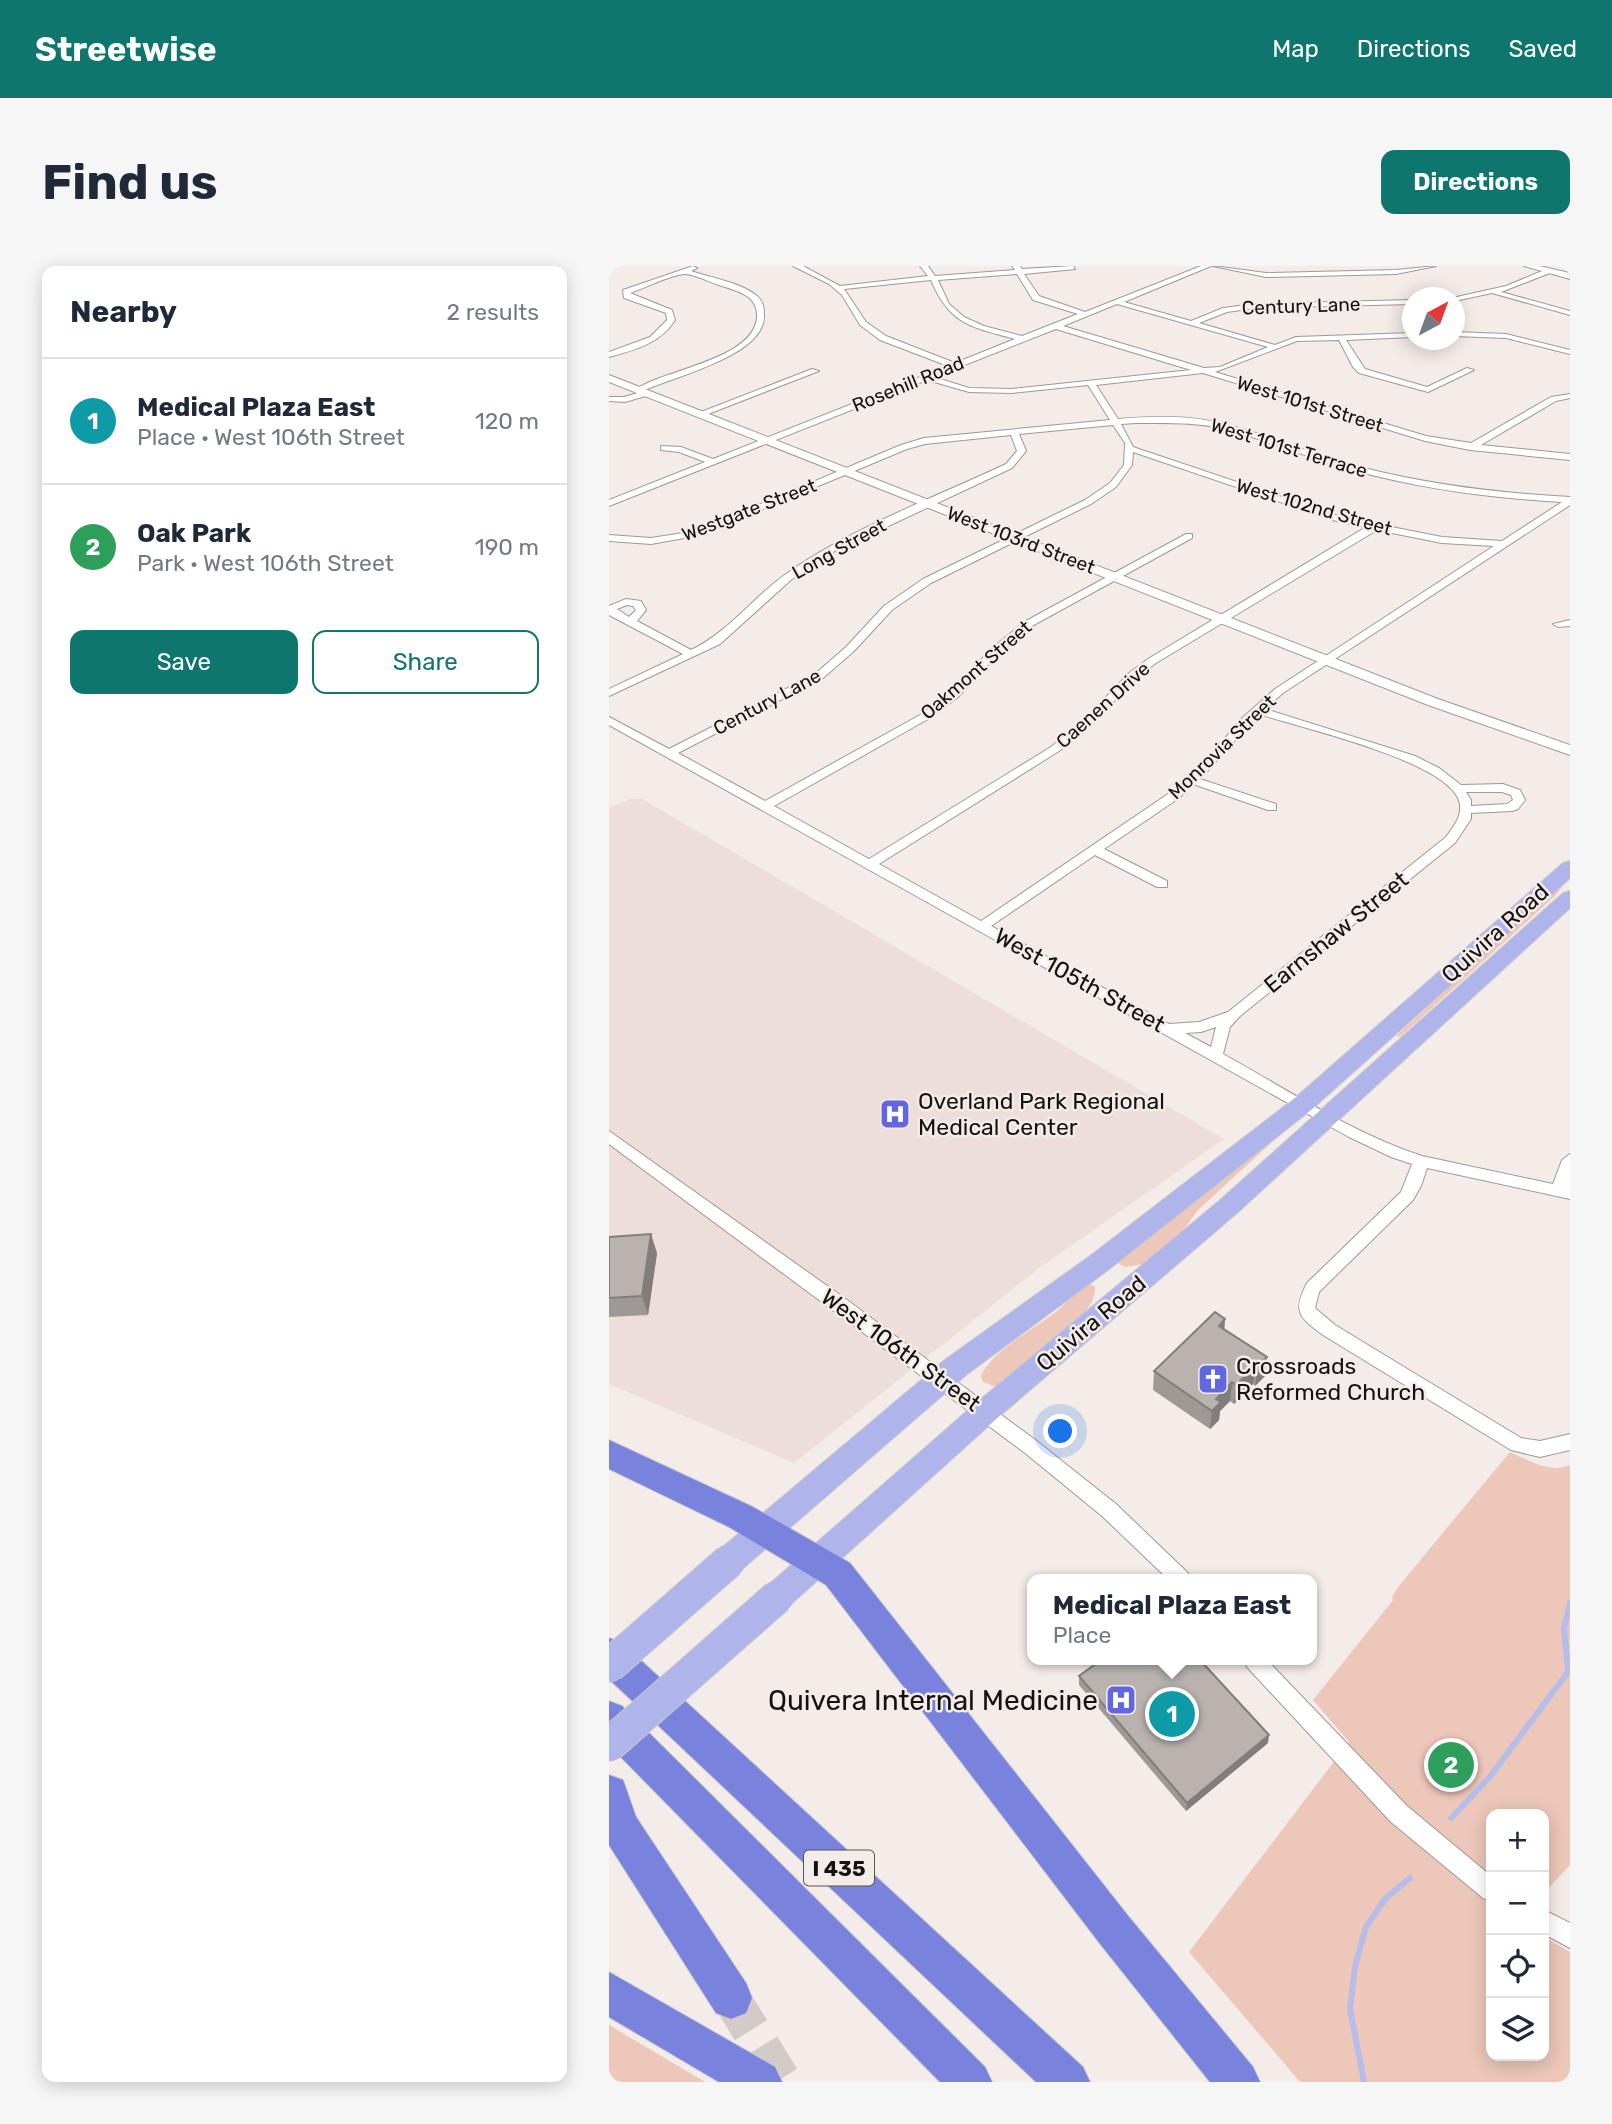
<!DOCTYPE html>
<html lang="en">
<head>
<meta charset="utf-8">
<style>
  body { margin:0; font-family:Rubik,sans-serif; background:#f6f6f7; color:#1f2937 }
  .controls { position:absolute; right:21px; bottom:21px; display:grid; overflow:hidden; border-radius:14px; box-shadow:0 4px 18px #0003 }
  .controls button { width:63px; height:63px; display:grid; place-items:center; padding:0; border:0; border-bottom:2px solid #e0e1e3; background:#fff; color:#1f2937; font:35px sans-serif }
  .compass { position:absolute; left:793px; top:21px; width:63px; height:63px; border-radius:50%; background:#fff; box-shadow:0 4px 18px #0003; rotate:41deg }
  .you { position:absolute; left:452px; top:1166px; width:24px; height:24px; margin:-18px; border:5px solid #fff; border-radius:50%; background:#1a73e8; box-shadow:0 0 0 10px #1a73e833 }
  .badge { display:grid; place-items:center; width:46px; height:46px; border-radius:50%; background:#0f766e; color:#fff; font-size:23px; font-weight:700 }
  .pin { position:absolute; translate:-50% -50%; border:4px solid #fff; box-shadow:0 2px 7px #0006 }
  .popup { position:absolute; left:418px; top:1308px; width:290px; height:91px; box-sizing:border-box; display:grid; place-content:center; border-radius:14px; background:#fff; filter:drop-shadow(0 2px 5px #0005); font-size:23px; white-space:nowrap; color:#747a83 }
  .popup b { font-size:26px; color:#1f2937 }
  .popup::after { content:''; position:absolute; left:50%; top:100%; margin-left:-14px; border:14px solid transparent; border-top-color:#fff }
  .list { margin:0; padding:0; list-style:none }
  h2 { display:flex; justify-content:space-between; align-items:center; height:91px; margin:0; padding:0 28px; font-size:30px }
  h2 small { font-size:23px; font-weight:400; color:#747a83 }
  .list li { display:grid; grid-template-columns:46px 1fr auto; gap:21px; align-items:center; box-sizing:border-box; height:126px; padding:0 28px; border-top:2px solid #e0e1e3 }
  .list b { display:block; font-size:26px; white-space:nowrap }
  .list p { margin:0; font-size:23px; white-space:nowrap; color:#747a83 }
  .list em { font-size:23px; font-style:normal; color:#747a83 }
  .actions { display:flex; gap:14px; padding:21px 28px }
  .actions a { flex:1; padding:16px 0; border:2px solid #0f766e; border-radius:14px; text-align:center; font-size:24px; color:#0f766e }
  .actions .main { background:#0f766e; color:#fff }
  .icon { flex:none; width:38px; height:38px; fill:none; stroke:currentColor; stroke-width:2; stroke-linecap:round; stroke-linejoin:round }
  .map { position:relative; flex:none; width:961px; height:1816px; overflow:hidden; border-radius:14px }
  header { display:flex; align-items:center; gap:42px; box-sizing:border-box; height:98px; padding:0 35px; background:#0f766e; color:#fff }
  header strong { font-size:33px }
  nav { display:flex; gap:38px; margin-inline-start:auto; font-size:24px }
  .intro { display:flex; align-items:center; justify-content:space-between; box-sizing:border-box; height:168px; padding:0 42px }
  h1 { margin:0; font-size:49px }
  .button { padding:18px 32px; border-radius:14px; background:#0f766e; color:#fff; font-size:24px; font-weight:700 }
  main { display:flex; gap:42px; padding:0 42px }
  aside { flex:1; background:#fff; border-radius:14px; box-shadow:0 4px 18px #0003 }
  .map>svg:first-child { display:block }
  .built { fill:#eeded9 }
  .green { fill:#edc7b9 }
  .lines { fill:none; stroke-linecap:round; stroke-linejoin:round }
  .stream { stroke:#b6bde9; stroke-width:6 }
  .motorway-tunnel { stroke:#d2cbc8; stroke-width:38; stroke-dasharray:38 19; stroke-linecap:butt }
  .minor-casing { stroke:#a09896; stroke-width:2 }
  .tertiary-casing { stroke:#a09896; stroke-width:2 }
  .secondary-casing { stroke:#a09896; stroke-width:2 }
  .primary-casing { stroke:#cbcbca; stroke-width:2 }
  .motorway-casing { stroke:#cbcbca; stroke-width:2 }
  .minor { fill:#fff; fill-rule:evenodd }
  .tertiary { fill:#fff; fill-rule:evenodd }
  .secondary { fill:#fff; fill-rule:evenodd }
  .primary { fill:#afb5eb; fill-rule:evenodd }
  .motorway { fill:#7983dd; fill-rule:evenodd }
  .primary-bridge-casing { stroke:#cbcbca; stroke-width:35; stroke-linecap:butt }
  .primary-bridge { stroke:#afb5eb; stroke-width:33 }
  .wall { fill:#9f9996 }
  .shaded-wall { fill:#827d7a }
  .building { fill:#b9b2af; stroke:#827d7a; stroke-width:2 }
  .labels { text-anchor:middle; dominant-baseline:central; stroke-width:5; stroke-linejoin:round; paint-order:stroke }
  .far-street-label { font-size:19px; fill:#141110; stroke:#f4ece9 }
  .shield { fill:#f4ece9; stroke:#575351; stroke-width:2 }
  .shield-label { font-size:21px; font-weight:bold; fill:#141110 }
  .street-label { font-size:23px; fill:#141110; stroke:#f4ece9 }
  .poi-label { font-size:23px; fill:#141110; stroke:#f4ece9; text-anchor:start }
  .near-poi-label { font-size:28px; fill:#141110; stroke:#f4ece9; text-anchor:end }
</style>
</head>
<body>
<header>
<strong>Streetwise</strong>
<nav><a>Map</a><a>Directions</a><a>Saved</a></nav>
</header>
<div class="intro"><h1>Find us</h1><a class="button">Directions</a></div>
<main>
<aside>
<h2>Nearby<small>2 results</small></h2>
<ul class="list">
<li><span class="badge" style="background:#0f9aa8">1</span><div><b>Medical Plaza East</b><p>Place · West 106th Street</p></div><em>120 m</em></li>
<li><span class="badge" style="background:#2e9e5b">2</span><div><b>Oak Park</b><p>Park · West 106th Street</p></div><em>190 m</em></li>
</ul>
<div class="actions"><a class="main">Save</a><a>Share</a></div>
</aside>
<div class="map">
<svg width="961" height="1816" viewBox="0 0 961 1816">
  <rect width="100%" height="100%" fill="#f4ece9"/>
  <!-- built -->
  <polygon class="built" points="21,533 33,533 615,873 430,1002 185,1197 0,1118 0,542"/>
  <!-- green -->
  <g class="green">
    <polygon points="954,615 957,616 947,629 791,771 787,770"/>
    <polygon points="668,866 672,868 589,944 571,969 535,998 516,1001 510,998 509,995"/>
    <path d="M480,1017L486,1021C486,1032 482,1039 475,1047L387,1121L374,1116L372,1110C382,1086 426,1062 447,1046C459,1036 466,1025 480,1017Z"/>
    <path d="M901,1186C919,1194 941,1208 961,1199V1599L935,1627V1548H882V1790H935V1671L961,1686V1816H691L580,1686L740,1476L704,1434L784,1334L783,1331L789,1321Z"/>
    <polygon points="0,1759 96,1816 0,1816"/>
  </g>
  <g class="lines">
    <!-- stream -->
    <g class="stream">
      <polyline points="842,1552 880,1512 959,1406 955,1362 961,1337"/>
      <polyline points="755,1816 741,1743 746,1701 757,1661 776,1633 801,1612"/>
    </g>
    <!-- motorway-tunnel -->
    <polyline class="motorway-tunnel" points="122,1732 174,1816"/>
    <!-- minor casing -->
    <g class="minor-casing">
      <g id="minor">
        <path d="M84,0L88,2L82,5C102,12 131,16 148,30C154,35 155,41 155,49C157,90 63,111 34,125H40V129L16,136L0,135V131H15L32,126L26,124C54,103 150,93 148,48C147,29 128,25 113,20C102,17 88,9 77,8C65,7 34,23 21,27L63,44L66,54C51,78 25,84 0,91V86L41,71L58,54L57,47L15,32L14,24Z"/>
        <path d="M184,0H194L231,20L319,10L311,0H319L326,10L406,4L403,0H411L413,3L464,0L466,3L415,8L430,30L476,46L592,0H602L515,36L582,55L614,42L646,38L804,34V38L646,42L618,46L590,57L666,79L687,71L804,67V71L737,74L756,103L818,121L858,102L865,104L819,126L750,107L744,101L730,74L688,75L606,106L817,170L862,177L942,131L961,128V132L947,135L872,179L961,188V194L861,184L816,175L594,107L487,119L509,153C544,150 580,149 615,158C661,169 705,189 751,201C821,219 889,227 961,231V239L674,427L656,443L806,490L830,502L852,519L894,518L911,524L916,534L909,543L903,545L862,547V553L846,577L631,750L621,761L614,788C679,824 743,867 813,890L944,918L953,894L961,888V933L818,902L812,920L804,934L710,1026L706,1042L726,1059L912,1172L931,1175L961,1168V1184L931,1191L902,1184L714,1069C690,1051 683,1046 698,1017L792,926L803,898L782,891L740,871L0,459V451L60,483L206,408L237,381L275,340L314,313L476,234L501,217L515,199L516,177L504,159L410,168L417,185L403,202L224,286L183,313L111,378L0,430V423L74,388L0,349V340L17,333L32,335L37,344L28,355L82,384C120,366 144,331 177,308C240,263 327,231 397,198L408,185L402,169L316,178L298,183L92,269L42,278L0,275V269L42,272L87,265L292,179L315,172L501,154L479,119L403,127L360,126L318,114L0,240V234L96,196L70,186L52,184V180L72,181L104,193L339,100L271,74L251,59L233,29L220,18ZM408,8L424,34L469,48L413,70L375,60L355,51L340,38L329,14ZM322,14C341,59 362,61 406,73L346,97L277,70L257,56L235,23ZM508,38L659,81L611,101L595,102L454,60ZM447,63L582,104L403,123L360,122L325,111ZM527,157C555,157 584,156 612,162C656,173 699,192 743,204C813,223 881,232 953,236L893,275L833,271L732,251L524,181L512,158ZM524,186L727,255L757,261L539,393L520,407L481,448L442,481L260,593L165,540L319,453L348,432L389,388L423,360L583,272V268H577L415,356L381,384L340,428L311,449L156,535L69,487L214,412L245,385L283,344L322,317L482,238L507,221L523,199ZM768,264L833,277L885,280L666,423L631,454L600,492L562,526L372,655L270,598L450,485L489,452L528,411L547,397ZM18,339L24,340L27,344L20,351L8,343ZM650,448C693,462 830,493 849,532C856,547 845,560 837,571L619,746L590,756L560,758L382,660L486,589L548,621H558V615L495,583L570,532L584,518L659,544H667V538L591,513ZM857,526H893L902,529L904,534L898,538L862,540V534ZM607,761L602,781L576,767L592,766Z"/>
        <polygon points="604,0 657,7 787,4 827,0 787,8 657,11"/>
        <polygon points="938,3 941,7 892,26 961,45 961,49 883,27 846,35 843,32 897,20"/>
        <polygon points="846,66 897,68 961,84 961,88 897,72 846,70"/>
        <polygon points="203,103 210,105 94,150 87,148"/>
        <polygon points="961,354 961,360 949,361 944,358"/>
        <polygon points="0,865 238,1034 429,1176 507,1238 579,1307 582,1313 559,1313 493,1250 416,1187 0,878"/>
        <polygon points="635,1394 658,1394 798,1540 882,1610 882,1635 874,1632 782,1556 638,1401"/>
        <polygon points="935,1644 961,1657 961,1682 935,1668"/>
      </g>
    </g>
    <!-- tertiary casing -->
    <g class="tertiary-casing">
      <polygon id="tertiary" points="915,0 930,0 961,7 961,13"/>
    </g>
    <!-- secondary casing -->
    <g class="secondary-casing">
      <polygon id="secondary" points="0,109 829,433 961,479 961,489 819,439 0,116"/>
    </g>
    <!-- primary casing -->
    <g class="primary-casing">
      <g id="primary">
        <polygon points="961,595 961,612 702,844 499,1004 357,1109 131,1305 120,1308 109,1305 105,1295 109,1285 337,1093 481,990 686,832 954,597"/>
        <polygon points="961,625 961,642 628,947 386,1154 179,1341 168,1345 157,1341 153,1331 157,1321 366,1138 610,935 954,627"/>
      </g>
    </g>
    <!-- motorway casing -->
    <g class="motorway-casing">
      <g id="motorway">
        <polygon points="0,1174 144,1241 241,1297 520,1651 644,1801 651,1816 601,1816 492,1679 217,1319 120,1261 0,1203"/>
        <polygon points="0,1372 13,1377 474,1801 481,1816 427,1816 0,1413"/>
        <polygon points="0,1435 13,1440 376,1801 383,1816 331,1816 0,1479"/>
        <polygon points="0,1509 14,1514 27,1551 137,1717 143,1732 137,1747 122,1753 107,1747 0,1579"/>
        <polygon points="0,1706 166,1801 173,1816 110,1816 0,1751"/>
      </g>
    </g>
    <!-- minor -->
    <use href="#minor" class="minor"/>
    <!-- tertiary -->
    <use href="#tertiary" class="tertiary"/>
    <!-- secondary -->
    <use href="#secondary" class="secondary"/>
    <!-- primary -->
    <use href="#primary" class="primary"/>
    <!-- motorway -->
    <use href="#motorway" class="motorway"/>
    <!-- primary-bridge casing -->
    <g class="primary-bridge-casing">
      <g id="primary-bridge">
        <polyline points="0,1400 120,1295"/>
        <polyline points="0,1479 168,1331"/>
      </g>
    </g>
    <!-- primary-bridge -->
    <use href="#primary-bridge" class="primary-bridge"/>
  </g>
  <!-- wall -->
  <g class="wall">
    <polygon points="0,971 48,987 39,1049 0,1051"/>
    <polygon points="658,1091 656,1110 646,1120 644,1118 625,1138 621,1135 611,1145 610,1154 601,1163 544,1124 545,1105"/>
    <polygon points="470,1410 659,1477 577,1545 470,1419"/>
  </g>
  <!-- shaded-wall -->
  <g class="shaded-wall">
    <polygon points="42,968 48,987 39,1049 33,1030"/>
    <polygon points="616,1053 615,1072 610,1060"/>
    <polygon points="658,1091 656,1110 646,1120 649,1101"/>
    <polygon points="647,1100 644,1118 625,1138 627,1119"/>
    <polygon points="623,1116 621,1135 611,1145 610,1154 601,1163 603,1145 607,1133"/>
    <polygon points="660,1469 659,1477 577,1545 578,1537"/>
  </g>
  <!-- building -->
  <g class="building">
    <polygon points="42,968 33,1030 0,1032 0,971"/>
    <polygon points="606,1046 616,1053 610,1060 658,1091 649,1101 647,1100 627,1119 623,1116 607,1133 612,1136 603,1145 545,1105"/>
    <polygon points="492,1394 591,1394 660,1469 578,1537 470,1410"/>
  </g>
  <!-- icons -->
  <defs>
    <g id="hospital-square" transform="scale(1.575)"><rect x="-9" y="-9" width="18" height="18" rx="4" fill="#6167df" stroke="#f4ece9"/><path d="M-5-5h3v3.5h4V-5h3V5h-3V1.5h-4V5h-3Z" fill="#fff"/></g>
    <g id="church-square" transform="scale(1.575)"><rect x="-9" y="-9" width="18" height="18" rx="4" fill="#6167df" stroke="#f4ece9"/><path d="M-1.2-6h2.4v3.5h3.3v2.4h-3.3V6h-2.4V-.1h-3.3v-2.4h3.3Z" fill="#fff"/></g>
  </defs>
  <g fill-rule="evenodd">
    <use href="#hospital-square" x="286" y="848"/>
    <use href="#church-square" x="604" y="1113"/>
    <use href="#hospital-square" x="512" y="1434"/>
  </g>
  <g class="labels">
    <!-- far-street labels -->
    <g class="far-street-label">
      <text transform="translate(692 40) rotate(-2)">Century Lane</text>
      <text transform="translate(299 118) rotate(-22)">Rosehill Road</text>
      <text transform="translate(701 138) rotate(17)">West 101st Street</text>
      <text transform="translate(680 182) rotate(17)">West 101st Terrace</text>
      <text transform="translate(705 241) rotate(16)">West 102nd Street</text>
      <text transform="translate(140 244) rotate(-21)">Westgate Street</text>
      <text transform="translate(412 274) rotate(21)">West 103rd Street</text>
      <text transform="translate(230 283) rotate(-29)">Long Street</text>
      <text transform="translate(367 404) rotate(-41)">Oakmont Street</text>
      <text transform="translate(158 436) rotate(-28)">Century Lane</text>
      <text transform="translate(494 439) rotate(-42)">Caenen Drive</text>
      <text transform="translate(613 481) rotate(-44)">Monrovia Street</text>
    </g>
    <!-- shield labels -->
    <rect class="shield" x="195" y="1584.5" width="70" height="35" rx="5"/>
    <g class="shield-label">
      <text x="230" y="1602">I 435</text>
    </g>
    <!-- street labels -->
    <g class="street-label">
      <text transform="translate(727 666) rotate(-39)">Earnshaw Street</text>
      <text transform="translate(886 667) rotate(-42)">Quivira Road</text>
      <text transform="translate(471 714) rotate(29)">West 105th Street</text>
      <text transform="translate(482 1057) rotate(-40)">Quivira Road</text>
      <text transform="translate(292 1084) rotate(36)">West 106th Street</text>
    </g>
    <!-- poi labels -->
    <g class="poi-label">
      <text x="309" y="835">Overland Park Regional<tspan x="309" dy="26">Medical Center</tspan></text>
      <text x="627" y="1100">Crossroads<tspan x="627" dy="26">Reformed Church</tspan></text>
    </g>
    <!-- near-poi labels -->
    <g class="near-poi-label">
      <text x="489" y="1434">Quivera Internal Medicine</text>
    </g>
  </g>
</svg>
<div class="controls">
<button>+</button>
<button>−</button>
<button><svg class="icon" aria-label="locate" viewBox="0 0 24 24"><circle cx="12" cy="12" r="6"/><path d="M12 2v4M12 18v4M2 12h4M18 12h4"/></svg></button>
<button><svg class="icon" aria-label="layers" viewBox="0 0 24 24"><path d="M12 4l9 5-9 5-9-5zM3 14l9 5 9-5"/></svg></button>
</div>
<svg class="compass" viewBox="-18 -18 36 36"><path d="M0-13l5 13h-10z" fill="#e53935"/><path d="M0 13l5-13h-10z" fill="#747a83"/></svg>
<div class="you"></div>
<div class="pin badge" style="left:563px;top:1448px;background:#0f9aa8">1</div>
<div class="popup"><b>Medical Plaza East</b>Place</div>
<div class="pin badge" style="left:842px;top:1499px;background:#2e9e5b">2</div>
</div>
</main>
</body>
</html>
